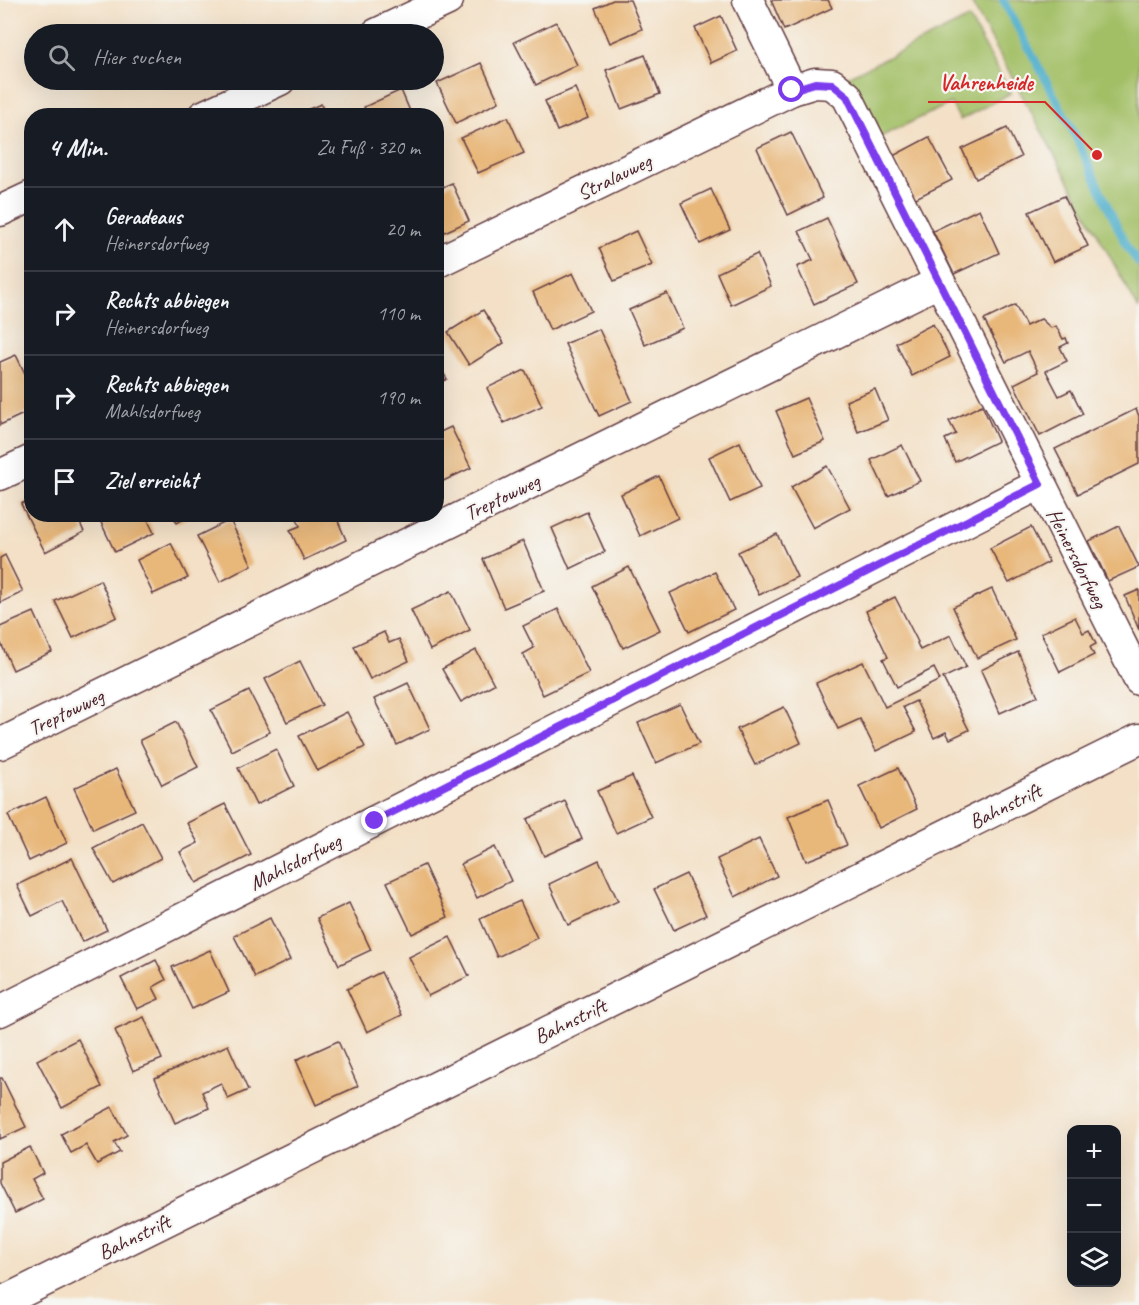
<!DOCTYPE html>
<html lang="de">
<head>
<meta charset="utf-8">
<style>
  body { margin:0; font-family:Caveat,sans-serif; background:#242831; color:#f1f3f6 }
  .controls { position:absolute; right:18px; bottom:18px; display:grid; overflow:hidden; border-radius:12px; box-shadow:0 6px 24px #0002 }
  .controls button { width:54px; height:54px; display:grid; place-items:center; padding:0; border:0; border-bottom:2px solid #363941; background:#171b24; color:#f1f3f6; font:30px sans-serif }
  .stop { position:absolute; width:18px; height:18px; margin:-14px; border:4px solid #7c3aed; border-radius:50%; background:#fff }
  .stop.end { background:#7c3aed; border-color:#fff; box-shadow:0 2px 6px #0008 }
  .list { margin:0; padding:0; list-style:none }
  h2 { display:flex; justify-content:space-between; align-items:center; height:78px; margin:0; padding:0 24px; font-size:26px }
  h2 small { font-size:20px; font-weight:400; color:#9ea1a6 }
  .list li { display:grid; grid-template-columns:39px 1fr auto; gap:18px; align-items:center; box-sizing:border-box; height:84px; padding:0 24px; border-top:2px solid #363941 }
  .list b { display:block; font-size:22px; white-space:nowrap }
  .list p { margin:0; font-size:20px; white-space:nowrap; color:#9ea1a6 }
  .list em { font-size:20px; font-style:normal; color:#9ea1a6 }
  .icon { flex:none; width:33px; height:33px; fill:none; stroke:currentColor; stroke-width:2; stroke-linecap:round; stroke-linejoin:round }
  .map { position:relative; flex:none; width:1139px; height:1305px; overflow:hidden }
  .search { position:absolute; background:#171b24; box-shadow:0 6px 24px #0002; left:24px; top:24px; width:420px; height:66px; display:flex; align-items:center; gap:15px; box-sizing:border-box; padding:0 21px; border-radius:33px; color:#9ea1a6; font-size:22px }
  .panel { position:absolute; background:#171b24; box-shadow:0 6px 24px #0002; left:24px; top:108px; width:420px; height:414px; border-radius:24px }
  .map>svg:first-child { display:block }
  .green { fill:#a3bf66; stroke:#766f48; stroke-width:1.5 }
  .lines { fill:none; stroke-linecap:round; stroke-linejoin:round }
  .stream { stroke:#4cadcb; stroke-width:8 }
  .building { fill:#e8b77a }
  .street-casing { stroke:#633c42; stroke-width:33 }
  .street { stroke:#fff; stroke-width:30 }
  .route { stroke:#7c3aed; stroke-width:8 }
  .labels { text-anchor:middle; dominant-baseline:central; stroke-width:4.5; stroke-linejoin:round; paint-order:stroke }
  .street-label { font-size:21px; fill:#4a1f2b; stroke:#f6f6f2 }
  .leader { fill:none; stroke:#d62828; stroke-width:2 }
  .callout-dot { fill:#d62828; stroke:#f6f6f2; stroke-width:2 }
  .callout-label { font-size:22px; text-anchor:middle; font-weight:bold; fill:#d62828; stroke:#f6f6f2; stroke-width:4.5; stroke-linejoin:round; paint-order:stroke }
</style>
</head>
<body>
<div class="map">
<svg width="1139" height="1305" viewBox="0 0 1139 1305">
  <rect width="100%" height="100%" fill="#f6f6f2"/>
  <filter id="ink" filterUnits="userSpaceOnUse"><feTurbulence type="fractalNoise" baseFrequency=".0167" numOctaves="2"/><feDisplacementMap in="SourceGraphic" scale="12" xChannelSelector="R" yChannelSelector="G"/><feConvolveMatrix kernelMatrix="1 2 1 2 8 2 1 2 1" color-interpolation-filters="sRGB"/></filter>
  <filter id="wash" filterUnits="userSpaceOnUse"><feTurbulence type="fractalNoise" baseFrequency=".008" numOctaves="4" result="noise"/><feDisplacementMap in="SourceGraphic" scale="24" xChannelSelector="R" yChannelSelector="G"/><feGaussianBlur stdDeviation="1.35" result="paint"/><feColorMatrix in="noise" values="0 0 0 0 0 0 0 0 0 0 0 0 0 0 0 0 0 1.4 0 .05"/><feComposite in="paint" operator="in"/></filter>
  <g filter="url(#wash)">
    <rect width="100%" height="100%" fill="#f3e0c6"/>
    <!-- green -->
    <g class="green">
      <polygon points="970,0 1139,0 1139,310"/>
      <polygon points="969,18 1011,93 960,120 951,103 878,138 847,77"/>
    </g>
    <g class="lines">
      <!-- stream -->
      <polyline class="stream" points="1003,0 1070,125 1126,245 1139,264"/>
    </g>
    <g id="blocks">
      <!-- building -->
      <g class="building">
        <polygon points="613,0 630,0 642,29 610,43 595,8"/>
        <polygon points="771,0 828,0 832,8 784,30"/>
        <polygon points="721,16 737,51 711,63 695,28"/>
        <polygon points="556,22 577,65 536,85 514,42"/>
        <polygon points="645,55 660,94 621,109 606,70"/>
        <polygon points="481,63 499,102 456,123 437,83"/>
        <polygon points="575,88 588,118 557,131 545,101"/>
        <polygon points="401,90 412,116 368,116 364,107"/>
        <polygon points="321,104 325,116 294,116 294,115"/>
        <polygon points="508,117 524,153 478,173 461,138"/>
        <polygon points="1007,128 1021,157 976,179 962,149"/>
        <polygon points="791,132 823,198 788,215 757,148"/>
        <polygon points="929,137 952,180 914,199 893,156"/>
        <polygon points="452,183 469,221 436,236 436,190"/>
        <polygon points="711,189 730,230 700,244 681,203"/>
        <polygon points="1064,196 1088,246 1053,262 1029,212"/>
        <polygon points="979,209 999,253 954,274 933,231"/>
        <polygon points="827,218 858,284 814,304 797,267 813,260 799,231"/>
        <polygon points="636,231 652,265 614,281 599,248"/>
        <polygon points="757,254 771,286 731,305 717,273"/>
        <polygon points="573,273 591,311 550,330 533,292"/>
        <polygon points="667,293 683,328 645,345 629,310"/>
        <polygon points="1015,305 1026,326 1041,319 1051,328 1056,326 1063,339 1066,338 1068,343 1060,347 1067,361 1046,371 1059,396 1071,390 1083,414 1040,436 1014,384 1038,372 1028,351 1006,362 984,320"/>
        <polygon points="483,310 504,343 469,365 448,332"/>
        <polygon points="933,324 950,357 912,376 896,343"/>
        <polygon points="599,329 632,401 599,416 565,344"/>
        <polygon points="16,355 32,388 32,410 0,425 0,362"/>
        <polygon points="436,361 447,379 436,385"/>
        <polygon points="525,370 542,406 504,423 487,388"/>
        <polygon points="875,389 888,420 858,432 846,401"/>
        <polygon points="806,398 825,441 795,454 776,411"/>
        <polygon points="982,405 998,441 955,462 945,439 956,434 949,421"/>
        <polygon points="1136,409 1139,416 1139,464 1078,494 1055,449"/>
        <polygon points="451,427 471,468 439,483 436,479 436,434"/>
        <polygon points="740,442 760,488 730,502 709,457"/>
        <polygon points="902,445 920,481 888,496 871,460"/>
        <polygon points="827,466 850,508 813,528 791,487"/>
        <polygon points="659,476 678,518 640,536 621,494"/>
        <polygon points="32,498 32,514 76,514 84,532 45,552 21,504"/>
        <polygon points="587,512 605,552 570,569 552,528"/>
        <polygon points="97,514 145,514 154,533 115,552"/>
        <polygon points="172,514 192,514 177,523"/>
        <polygon points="295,514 335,514 346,540 304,560 290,530 300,526"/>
        <polygon points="230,520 252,565 220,582 197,536"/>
        <polygon points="1119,526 1139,567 1108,581 1089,541"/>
        <polygon points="1031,527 1049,562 1009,583 990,548"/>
        <polygon points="777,534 797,577 759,595 738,552"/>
        <polygon points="523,541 544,591 504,608 483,559"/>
        <polygon points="171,543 188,578 153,594 137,560"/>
        <polygon points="5,555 23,592 0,603 0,558"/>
        <polygon points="629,567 660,630 623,648 592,586"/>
        <polygon points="715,572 734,610 689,632 670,593"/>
        <polygon points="100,580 117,617 73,638 55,601"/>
        <polygon points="992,589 1016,640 977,658 953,607"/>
        <polygon points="1139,590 1139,630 1125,596"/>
        <polygon points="451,591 470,630 430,650 411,610"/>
        <polygon points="895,597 918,642 917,643 920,650 951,635 966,667 943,678 969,730 950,739 946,732 934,738 916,701 903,707 916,732 876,751 860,719 838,729 816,683 863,662 885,707 940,680 934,668 897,687 883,659 888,657 866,611"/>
        <polygon points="558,609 589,673 543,695 523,654 534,648 523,626"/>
        <polygon points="34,612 52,652 13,670 0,641 0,627"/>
        <polygon points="1075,617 1083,633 1089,630 1096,644 1090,647 1094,655 1060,672 1041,633"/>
        <polygon points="384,632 389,643 399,639 409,661 370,679 354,646"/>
        <polygon points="476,650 494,684 461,702 442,669"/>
        <polygon points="1018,652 1038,696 1000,713 981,670"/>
        <polygon points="300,661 322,705 287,722 265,679"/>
        <polygon points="408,683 430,729 397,745 374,699"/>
        <polygon points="249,691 270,732 232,751 211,710"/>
        <polygon points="680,704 699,744 656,763 638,723"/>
        <polygon points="784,707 801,743 755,765 737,729"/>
        <polygon points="347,712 365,747 317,771 299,736"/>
        <polygon points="176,722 198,767 162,785 140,740"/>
        <polygon points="276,749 294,786 256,805 238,768"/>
        <polygon points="898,768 917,809 879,828 859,786"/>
        <polygon points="116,769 135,810 93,829 74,788"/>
        <polygon points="632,776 651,817 616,833 597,791"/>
        <polygon points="46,797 67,843 29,861 8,815"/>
        <polygon points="828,800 847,845 806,861 788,817"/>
        <polygon points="565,801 582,839 544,856 527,819"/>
        <polygon points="225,804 251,855 196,883 180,852 198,843 187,823"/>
        <polygon points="142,822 161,858 113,884 93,848"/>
        <polygon points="759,839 777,876 735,897 717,859"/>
        <polygon points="495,847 511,881 477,898 461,864"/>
        <polygon points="72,858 107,930 82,942 62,901 32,916 17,885"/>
        <polygon points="599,860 618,901 568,925 549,884"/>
        <polygon points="424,865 448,917 412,934 387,882"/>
        <polygon points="686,874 706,915 674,930 654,889"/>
        <polygon points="520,901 537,938 497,957 480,919"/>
        <polygon points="349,903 371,950 339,965 317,918"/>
        <polygon points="270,918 290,960 255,977 234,936"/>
        <polygon points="450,937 469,976 428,996 409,957"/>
        <polygon points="210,950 229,992 192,1009 172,967"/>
        <polygon points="156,960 166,980 153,987 159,999 137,1009 121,978"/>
        <polygon points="381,972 402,1015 367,1032 347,989"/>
        <polygon points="144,1017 162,1059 133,1071 115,1030"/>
        <polygon points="78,1039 102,1087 62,1108 37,1060"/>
        <polygon points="338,1041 358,1086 316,1105 296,1060"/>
        <polygon points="228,1045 248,1090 228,1099 221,1083 202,1092 209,1108 175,1123 155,1078"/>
        <polygon points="0,1078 2,1078 26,1127 0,1139"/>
        <polygon points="112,1107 127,1135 114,1142 120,1152 97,1164 86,1145 71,1153 61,1134"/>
        <polygon points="30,1147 43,1173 32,1179 43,1199 15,1213 0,1183 0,1162"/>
      </g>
    </g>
  </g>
  <g filter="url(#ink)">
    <use href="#blocks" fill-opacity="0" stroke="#633c42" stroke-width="1.5"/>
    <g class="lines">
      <!-- street casing -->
      <g class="street-casing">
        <g id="street">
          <polyline points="748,0 792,90 815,83 832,84 847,96 1139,680"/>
          <polyline points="376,34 448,0"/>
          <polyline points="203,116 280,80"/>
          <polyline points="0,211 32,196"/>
          <polyline points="436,263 792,90"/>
          <polyline points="0,475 32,460"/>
          <polyline points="0,744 939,282"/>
          <polyline points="0,1011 1040,484"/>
          <polyline points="0,1303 1139,739"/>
        </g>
      </g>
      <!-- street -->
      <use href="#street" class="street"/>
    </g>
  </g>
  <g class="lines" filter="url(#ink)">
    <!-- route -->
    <polyline class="route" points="375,821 1040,484 847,96 832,84 815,83 792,90"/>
  </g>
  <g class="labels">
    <!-- street labels -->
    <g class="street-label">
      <text transform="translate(614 177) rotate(-26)">Stralauweg</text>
      <text transform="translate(502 497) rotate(-26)">Treptowweg</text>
      <text transform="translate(1077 558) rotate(63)">Heinersdorfweg</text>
      <text transform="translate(66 712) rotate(-26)">Treptowweg</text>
      <text transform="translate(1005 806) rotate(-26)">Bahnstrift</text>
      <text transform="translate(295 862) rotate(-27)">Mahlsdorfweg</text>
      <text transform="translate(570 1021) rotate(-26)">Bahnstrift</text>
      <text transform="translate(134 1237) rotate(-26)">Bahnstrift</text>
    </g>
  </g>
  <!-- callouts -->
  <path class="leader" d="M1097 155L1045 102H928"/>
  <circle class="callout-dot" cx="1097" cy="155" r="6"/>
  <g class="callout-label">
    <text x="986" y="90">Vahrenheide</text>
  </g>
</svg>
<div class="controls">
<button>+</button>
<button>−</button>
<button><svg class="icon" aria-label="layers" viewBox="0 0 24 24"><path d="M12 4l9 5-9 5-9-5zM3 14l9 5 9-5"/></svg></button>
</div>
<div class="stop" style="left:792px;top:90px"></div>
<div class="stop end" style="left:375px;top:821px"></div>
<div class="search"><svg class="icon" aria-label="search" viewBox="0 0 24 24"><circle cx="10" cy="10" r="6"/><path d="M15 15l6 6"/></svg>Hier suchen</div>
<section class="panel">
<h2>4 Min.<small>Zu Fuß · 320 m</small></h2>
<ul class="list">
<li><svg class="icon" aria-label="ahead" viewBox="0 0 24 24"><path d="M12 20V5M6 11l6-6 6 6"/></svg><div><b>Geradeaus</b><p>Heinersdorfweg</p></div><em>20 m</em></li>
<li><svg class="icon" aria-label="right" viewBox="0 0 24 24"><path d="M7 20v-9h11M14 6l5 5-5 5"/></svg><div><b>Rechts abbiegen</b><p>Heinersdorfweg</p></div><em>110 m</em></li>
<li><svg class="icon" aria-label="right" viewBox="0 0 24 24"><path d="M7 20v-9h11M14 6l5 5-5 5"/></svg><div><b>Rechts abbiegen</b><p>Mahlsdorfweg</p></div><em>190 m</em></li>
<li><svg class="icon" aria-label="arrive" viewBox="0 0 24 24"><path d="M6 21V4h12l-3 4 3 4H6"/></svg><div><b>Ziel erreicht</b></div></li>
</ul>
</section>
</div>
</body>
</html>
